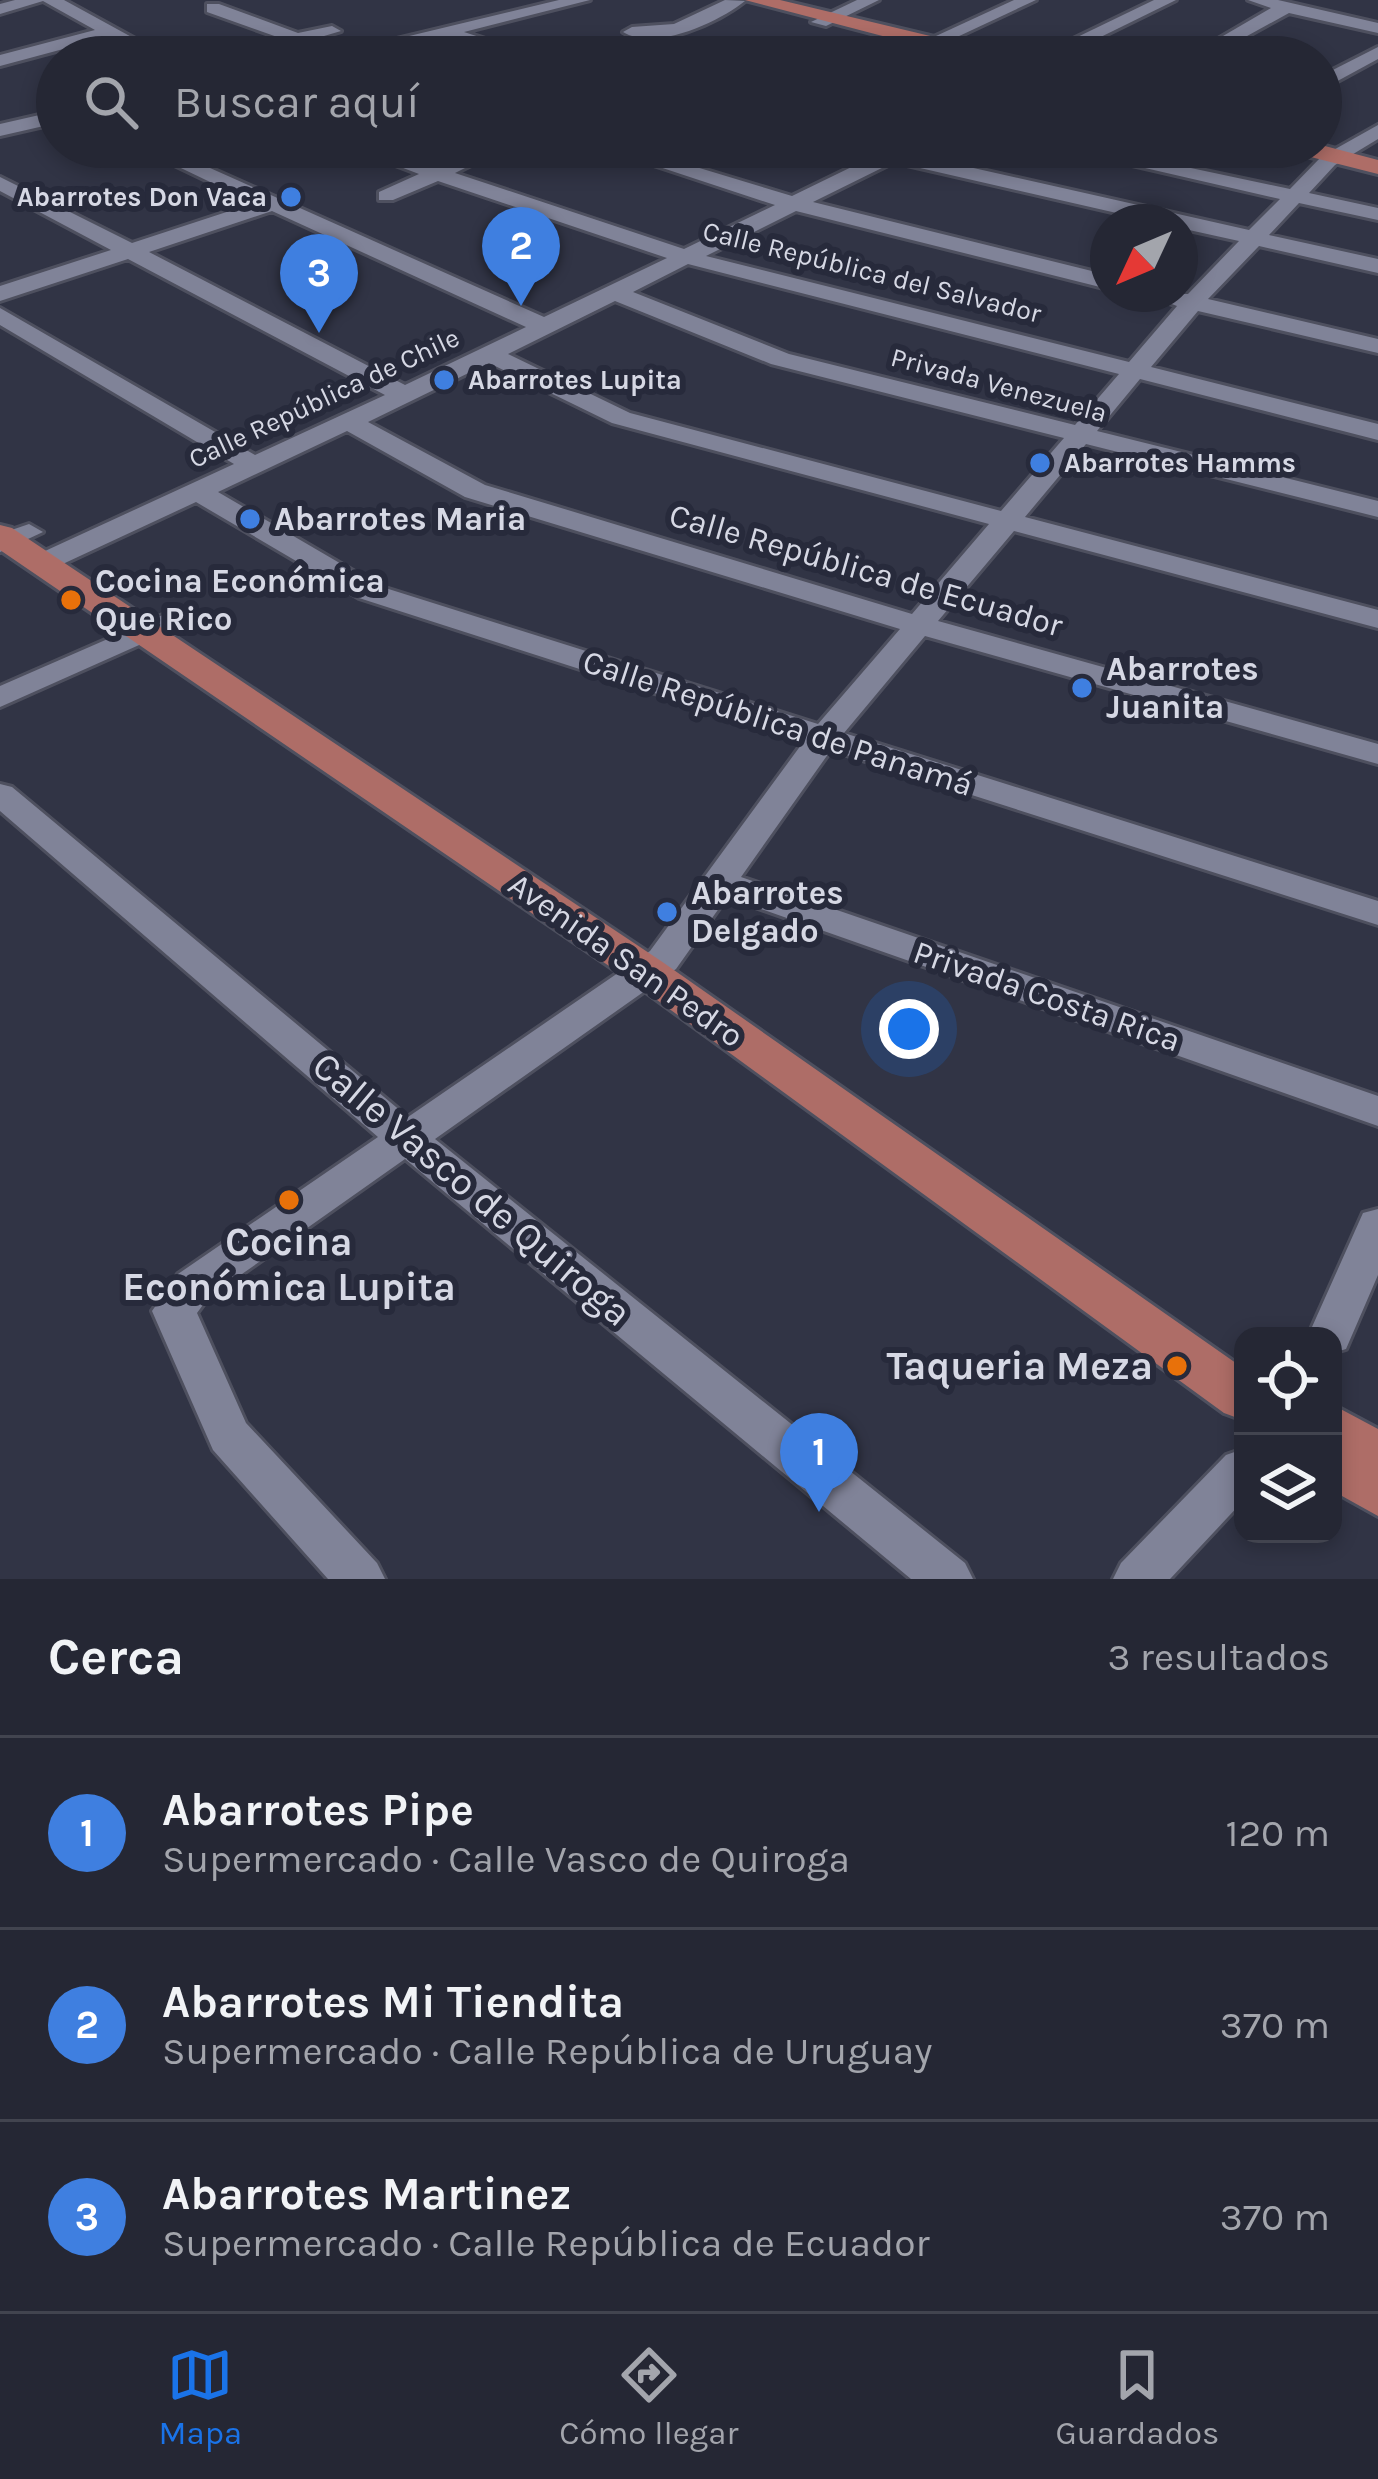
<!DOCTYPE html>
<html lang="es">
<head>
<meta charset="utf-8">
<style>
  body { margin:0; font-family:Karla,sans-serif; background:#2d2f3c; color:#f1f3f6 }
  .controls { position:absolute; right:36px; bottom:36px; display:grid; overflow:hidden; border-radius:24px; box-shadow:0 6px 18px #0003 }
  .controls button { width:108px; height:108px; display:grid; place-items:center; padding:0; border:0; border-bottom:3px solid #42444f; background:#252734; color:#f1f3f6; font:60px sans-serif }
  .compass { position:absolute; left:1090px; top:204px; width:108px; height:108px; border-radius:50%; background:#252734; box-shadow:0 6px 18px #0003; rotate:226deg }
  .you { position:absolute; left:909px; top:1029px; width:42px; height:42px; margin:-30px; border:9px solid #fff; border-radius:50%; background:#1a73e8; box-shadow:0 0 0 18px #1a73e833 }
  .badge { display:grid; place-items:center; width:78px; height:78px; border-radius:50%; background:#1a73e8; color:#fff; font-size:39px; font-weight:700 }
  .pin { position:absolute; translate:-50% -99px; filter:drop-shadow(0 3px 6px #0008) }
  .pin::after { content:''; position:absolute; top:63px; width:42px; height:36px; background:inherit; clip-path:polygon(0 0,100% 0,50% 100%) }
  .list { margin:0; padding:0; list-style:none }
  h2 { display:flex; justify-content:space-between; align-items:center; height:156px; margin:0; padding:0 48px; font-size:51px }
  h2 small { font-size:39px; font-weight:400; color:#a3a5ac }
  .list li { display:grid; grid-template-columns:78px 1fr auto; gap:36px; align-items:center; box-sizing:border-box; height:192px; padding:0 48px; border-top:3px solid #42444f }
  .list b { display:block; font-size:45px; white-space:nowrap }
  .list p { margin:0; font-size:39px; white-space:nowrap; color:#a3a5ac }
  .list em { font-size:39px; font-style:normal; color:#a3a5ac }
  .icon { flex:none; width:66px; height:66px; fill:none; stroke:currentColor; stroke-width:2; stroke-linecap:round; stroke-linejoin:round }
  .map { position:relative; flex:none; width:1378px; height:1579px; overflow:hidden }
  .search { position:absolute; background:#252734; box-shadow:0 6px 18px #0003; left:36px; right:36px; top:36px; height:132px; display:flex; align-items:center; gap:30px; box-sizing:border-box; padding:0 42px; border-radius:66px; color:#a3a5ac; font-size:45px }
  .sheet { height:732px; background:#252734 }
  nav { display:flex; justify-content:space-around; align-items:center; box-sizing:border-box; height:168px; border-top:3px solid #42444f; background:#252734; font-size:33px; color:#a3a5ac }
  nav a { display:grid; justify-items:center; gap:6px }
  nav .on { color:#1a73e8 }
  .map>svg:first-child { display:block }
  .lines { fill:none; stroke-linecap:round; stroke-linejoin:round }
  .minor-casing { stroke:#4e505f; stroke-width:6 }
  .major-casing { stroke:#4e505f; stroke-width:6 }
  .minor { fill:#808398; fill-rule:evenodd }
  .major { fill:#ae6d67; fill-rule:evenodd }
  .shop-dot { fill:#3f7fe0; stroke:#272a3b; stroke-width:4.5 }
  .food-dot { fill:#e8710a; stroke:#272a3b; stroke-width:4.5 }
  .labels { text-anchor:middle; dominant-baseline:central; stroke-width:12; stroke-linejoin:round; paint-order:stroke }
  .far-poi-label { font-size:27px; font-weight:bold; fill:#d6d8e4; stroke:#272a3b; text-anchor:start }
  .far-street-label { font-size:27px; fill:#d6d8e4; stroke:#272a3b }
  .poi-label { font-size:33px; font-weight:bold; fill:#d6d8e4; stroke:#272a3b; text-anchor:start }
  .street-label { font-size:33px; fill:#d6d8e4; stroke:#272a3b }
  .near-street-label { font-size:39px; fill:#d6d8e4; stroke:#272a3b }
  .near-poi-label { font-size:39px; font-weight:bold; fill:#d6d8e4; stroke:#272a3b }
</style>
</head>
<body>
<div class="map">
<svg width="1378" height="1579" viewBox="0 0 1378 1579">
  <rect width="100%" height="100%" fill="#313445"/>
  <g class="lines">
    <!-- minor casing -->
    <g class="minor-casing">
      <g id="minor">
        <polygon points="15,0 64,0 168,57 145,57 108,37 0,66 0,55 95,30 43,1 0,14 0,4"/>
        <path d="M559,0H590L464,32L541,57C507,57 461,36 437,38C397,43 362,57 322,57Z"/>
        <path d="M725,0L745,1C719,22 655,52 623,32L632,27L674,24Z"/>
        <polygon points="857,0 879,0 826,26 811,22"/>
        <polygon points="1014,0 1036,0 925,52 910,48"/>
        <polygon points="1154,0 1176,0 1060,57 1036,57"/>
        <polygon points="1248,0 1278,0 1378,23 1378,33 1289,13 1209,57 1187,57 1271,8"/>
        <polygon points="207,4 219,4 298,33 332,26 341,31 297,44 207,12"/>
        <polygon points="221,44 227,45 227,53 180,57"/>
        <polygon points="1378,47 1378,59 1321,90 1321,76"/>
        <polygon points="699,52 706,53 709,57 690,57"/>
        <polygon points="57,111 57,123 0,136 0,124"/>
        <path d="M1378,125V139L1335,165L1309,193L1378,208V220L1299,203L1269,235L1378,259V273L1259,246L1208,299L1378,339V353L1198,311L1151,367L1378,424V440L1140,379L1097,431L1378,501V517L1086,444L1025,517L1378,610V628L1014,531L938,621L1378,744V764L925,636L844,733L1378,901V925L831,750L741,877L1378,1096V1126L727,897L676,969L435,1139L965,1563L973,1579H911L405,1159L208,1298L197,1313L246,1423L377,1563L385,1579H328L213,1450L152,1311L178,1274L378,1137L0,811V784L12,787L408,1117L650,951L804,741L359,598L196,502L52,569H32L28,563L32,557L234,464L0,325V308L255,455L385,395L128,259L0,301V286L111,250L0,191V177L132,243L254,203L137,147H163L544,317L667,258L438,181L393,200H379V192L419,174L348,147H378L436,166L480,147H507L455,173L684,249L775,205L599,147H630L792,196L872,157L843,147H880L1249,230L1280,199L1054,147H1092L1290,189L1321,157ZM894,162L1156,222H1180V228L1239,241L1188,294H1146L1177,306L1129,362L706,256L796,211L1108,289V275L813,202ZM272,211L526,327L405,385L149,252ZM688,264L1119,374L1075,425L789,354L633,292ZM615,301L771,364L1064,438L1001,511L630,413L508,354ZM489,363L612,423L989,524L912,614L485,485L368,422ZM347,431L465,497L900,629L818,724L379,586L218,492Z"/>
        <polygon points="29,524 43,532 0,552 0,534"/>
        <polygon points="165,614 175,617 180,623 175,629 0,707 0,686"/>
        <polygon points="1378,1209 1378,1275 1346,1349 1333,1353 1333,1336 1308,1336 1363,1213"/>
        <polygon points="1243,1449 1243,1501 1170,1579 1113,1579 1121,1563 1226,1455"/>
      </g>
    </g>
    <!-- major casing -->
    <g class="major-casing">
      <g id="major">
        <polygon points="745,0 780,0 997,52 1000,57 963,57"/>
        <polygon points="1321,145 1378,160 1378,174 1291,152 1287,147"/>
        <polygon points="0,525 12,528 661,961 1243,1368 1243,1420 1224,1413 631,981 0,550"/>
        <polygon points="1333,1405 1378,1429 1378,1516 1333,1491"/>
      </g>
    </g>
    <!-- minor -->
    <use href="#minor" class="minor"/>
    <!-- major -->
    <use href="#major" class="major"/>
  </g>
  <!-- markers -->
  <g class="shop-dot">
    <circle cx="291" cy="197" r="12"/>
    <circle cx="444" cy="380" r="12"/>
    <circle cx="1040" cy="463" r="12"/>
    <circle cx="250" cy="519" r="12"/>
    <circle cx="1082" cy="688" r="12"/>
    <circle cx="667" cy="912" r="12"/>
  </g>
  <g class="food-dot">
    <circle cx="71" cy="600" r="12"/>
    <circle cx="289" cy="1200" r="12"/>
    <circle cx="1177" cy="1366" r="12"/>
  </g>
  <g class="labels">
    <!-- far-poi labels -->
    <g class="far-poi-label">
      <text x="267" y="197" text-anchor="end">Abarrotes Don Vaca</text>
      <text x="468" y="380">Abarrotes Lupita</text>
      <text x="1064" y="463">Abarrotes Hamms</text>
    </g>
    <!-- far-street labels -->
    <g class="far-street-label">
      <text transform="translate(872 272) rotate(14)">Calle República del Salvador</text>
      <text transform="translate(999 385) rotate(15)">Privada Venezuela</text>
      <text transform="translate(324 398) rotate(-25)">Calle República de Chile</text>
    </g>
    <!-- poi labels -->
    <g class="poi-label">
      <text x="274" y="519">Abarrotes Maria</text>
      <text x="95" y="581">Cocina Económica<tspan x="95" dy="38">Que Rico</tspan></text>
      <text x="1106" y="669">Abarrotes<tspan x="1106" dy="38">Juanita</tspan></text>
      <text x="691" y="893">Abarrotes<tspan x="691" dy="38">Delgado</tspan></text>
    </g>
    <!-- street labels -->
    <g class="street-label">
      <text transform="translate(866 570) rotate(16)">Calle República de Ecuador</text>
      <text transform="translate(778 723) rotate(18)">Calle República de Panamá</text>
      <text transform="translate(626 960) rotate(35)">Avenida San Pedro</text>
      <text transform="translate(1047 996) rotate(19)">Privada Costa Rica</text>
    </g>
    <!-- near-street labels -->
    <g class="near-street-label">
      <text transform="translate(472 1189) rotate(40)">Calle Vasco de Quiroga</text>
    </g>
    <!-- near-poi labels -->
    <g class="near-poi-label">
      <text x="289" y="1242">Cocina<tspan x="289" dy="45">Económica Lupita</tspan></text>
      <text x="1153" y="1366" text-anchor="end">Taqueria Meza</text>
    </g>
  </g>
</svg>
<div class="controls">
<button><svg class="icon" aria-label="locate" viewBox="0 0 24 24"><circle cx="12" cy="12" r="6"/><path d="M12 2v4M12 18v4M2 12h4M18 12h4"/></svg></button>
<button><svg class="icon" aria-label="layers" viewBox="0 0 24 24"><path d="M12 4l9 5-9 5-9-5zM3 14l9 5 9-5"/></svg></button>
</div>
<svg class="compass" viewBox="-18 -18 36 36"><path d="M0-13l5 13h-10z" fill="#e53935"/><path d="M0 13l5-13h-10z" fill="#a3a5ac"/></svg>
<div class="you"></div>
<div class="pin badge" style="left:819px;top:1512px;background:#3f7fe0">1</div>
<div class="pin badge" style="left:521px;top:306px;background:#3f7fe0">2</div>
<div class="pin badge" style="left:319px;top:333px;background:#3f7fe0">3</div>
<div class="search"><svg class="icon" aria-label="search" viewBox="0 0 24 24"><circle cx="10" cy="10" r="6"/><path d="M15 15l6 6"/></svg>Buscar aquí</div>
</div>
<section class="sheet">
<h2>Cerca<small>3 resultados</small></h2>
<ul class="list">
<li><span class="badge" style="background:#3f7fe0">1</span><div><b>Abarrotes Pipe</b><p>Supermercado · Calle Vasco de Quiroga</p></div><em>120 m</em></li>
<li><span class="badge" style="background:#3f7fe0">2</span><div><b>Abarrotes Mi Tiendita</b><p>Supermercado · Calle República de Uruguay</p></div><em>370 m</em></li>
<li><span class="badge" style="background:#3f7fe0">3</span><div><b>Abarrotes Martinez</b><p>Supermercado · Calle República de Ecuador</p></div><em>370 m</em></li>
</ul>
</section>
<nav>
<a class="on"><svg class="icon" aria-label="map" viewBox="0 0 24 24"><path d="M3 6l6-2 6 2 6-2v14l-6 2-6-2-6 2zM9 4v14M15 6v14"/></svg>Mapa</a>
<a><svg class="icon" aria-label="directions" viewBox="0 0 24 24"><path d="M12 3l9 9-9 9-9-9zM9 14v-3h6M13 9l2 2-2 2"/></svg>Cómo llegar</a>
<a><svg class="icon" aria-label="saved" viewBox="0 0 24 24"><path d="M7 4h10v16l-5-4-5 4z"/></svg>Guardados</a>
</nav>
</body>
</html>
